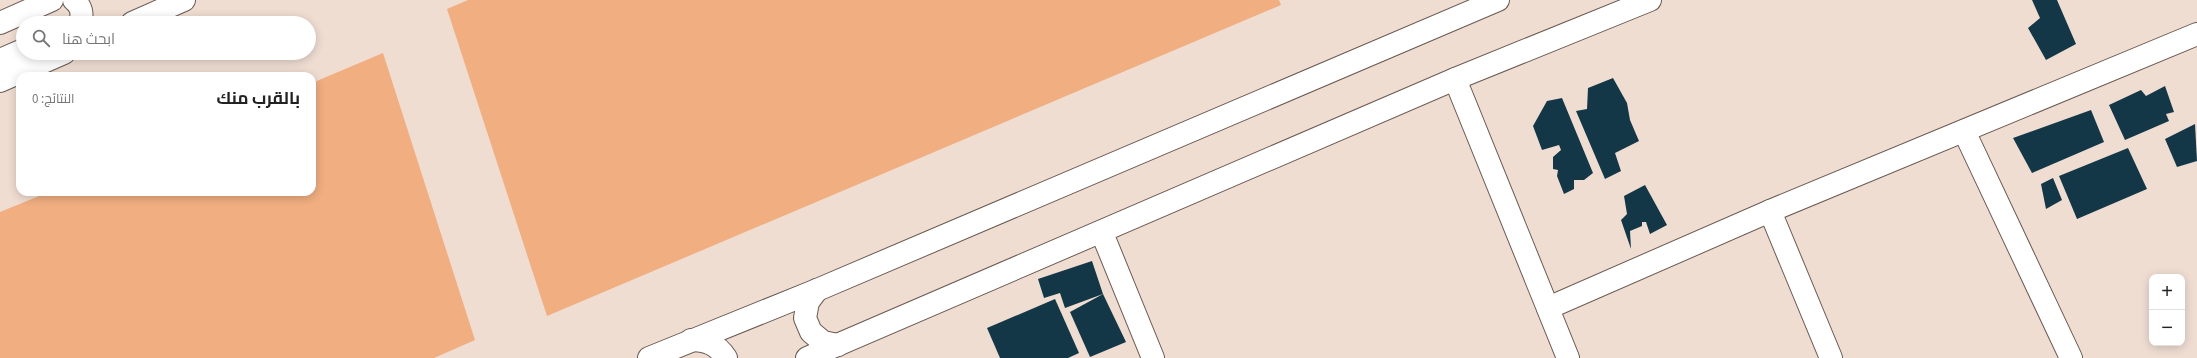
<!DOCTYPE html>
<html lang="ar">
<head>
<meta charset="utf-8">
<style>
  body { margin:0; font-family:"Source Sans 3",Cairo,sans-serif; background:#f2f2f2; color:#222; direction:rtl }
  .controls { position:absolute; right:12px; bottom:12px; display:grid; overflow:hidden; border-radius:8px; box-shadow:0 2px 10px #0003 }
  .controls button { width:36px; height:36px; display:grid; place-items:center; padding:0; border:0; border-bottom:1px solid #e0e0e0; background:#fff; color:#222; font:20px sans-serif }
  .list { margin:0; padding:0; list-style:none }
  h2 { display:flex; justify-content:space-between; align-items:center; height:52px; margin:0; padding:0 16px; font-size:17px }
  h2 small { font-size:13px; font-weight:400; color:#767676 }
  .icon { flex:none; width:22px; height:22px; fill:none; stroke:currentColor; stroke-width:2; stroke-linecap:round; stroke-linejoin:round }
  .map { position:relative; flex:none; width:2197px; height:358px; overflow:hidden; direction:ltr }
  .search { position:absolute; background:#fff; box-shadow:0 2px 10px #0003; left:16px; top:16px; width:300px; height:44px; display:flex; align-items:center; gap:10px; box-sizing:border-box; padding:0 14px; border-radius:22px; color:#767676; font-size:15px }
  .panel { position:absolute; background:#fff; box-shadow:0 2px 10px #0003; left:16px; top:72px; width:300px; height:124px; border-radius:12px; direction:rtl }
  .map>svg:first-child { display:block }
  .green { fill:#f0ae81 }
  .building { fill:#143748 }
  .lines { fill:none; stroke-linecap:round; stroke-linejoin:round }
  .street-casing { stroke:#6a5b52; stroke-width:24 }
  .secondary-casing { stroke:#6a5b52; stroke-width:24 }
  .street { stroke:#fff; stroke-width:22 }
  .secondary { stroke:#fff; stroke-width:22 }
</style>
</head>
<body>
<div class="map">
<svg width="2197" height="358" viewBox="0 0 2197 358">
  <rect width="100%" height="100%" fill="#efddd2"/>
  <!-- green -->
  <g class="green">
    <polygon points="468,0 1279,0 1281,5 547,316 447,9"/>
    <polygon points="383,53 475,340 434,358 0,358 0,212 49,192 312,192 312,83"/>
  </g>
  <!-- building -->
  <g class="building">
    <polygon points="2032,0 2057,0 2076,44 2046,60 2028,28 2040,18"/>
    <polygon points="1613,78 1627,103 1630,120 1639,141 1615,153 1621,171 1605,179 1576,111 1587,109 1588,88"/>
    <polygon points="2165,86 2174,112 2166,114 2169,121 2125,140 2109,105 2141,90 2146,96"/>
    <polygon points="1562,98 1593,173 1584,180 1574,180 1574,189 1564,194 1557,176 1558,170 1553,169 1553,157 1561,150 1559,145 1542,150 1533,126 1547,101"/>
    <polygon points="2091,110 2104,142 2032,173 2013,138"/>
    <polygon points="2195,124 2197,161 2177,167 2165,139"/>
    <polygon points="2128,148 2147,189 2077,219 2059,176"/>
    <polygon points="2053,178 2062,200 2046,209 2041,184"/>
    <polygon points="1645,185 1667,225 1650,234 1646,222 1642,222 1642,226 1630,231 1631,249 1621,220 1627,214 1624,196"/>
    <polygon points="1092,261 1103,294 1065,308 1060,293 1044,298 1038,279"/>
    <polygon points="1103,294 1126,342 1090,357 1070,312"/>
    <polygon points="1055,299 1079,353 1068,358 1000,358 987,328"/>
  </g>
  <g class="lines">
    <!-- street casing -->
    <g class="street-casing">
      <g id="street">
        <polyline points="1455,79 1568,358"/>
        <polyline points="1964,131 2071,358"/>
        <polyline points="1770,211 1831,358"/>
        <polyline points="1102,233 1153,358"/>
        <polyline points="817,290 808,302 805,318 811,332 823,342 838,345"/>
        <polyline points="1548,308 1770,211 2197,34"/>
        <path d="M691,340C706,340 717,344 726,358"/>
        <polyline points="649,358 817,290 1498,0"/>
        <polyline points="807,358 1455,79 1650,0"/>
      </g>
    </g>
    <!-- secondary casing -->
    <g class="secondary-casing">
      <g id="secondary">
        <path d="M74,0C81,6 84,15 79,23"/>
        <polyline points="0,23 52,0"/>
        <polyline points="132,23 184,0"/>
        <polyline points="0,60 23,50"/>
        <polyline points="0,81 64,53"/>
      </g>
    </g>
    <!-- street -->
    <use href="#street" class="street"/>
    <!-- secondary -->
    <use href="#secondary" class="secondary"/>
  </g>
</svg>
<div class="controls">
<button>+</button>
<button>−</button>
</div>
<div class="search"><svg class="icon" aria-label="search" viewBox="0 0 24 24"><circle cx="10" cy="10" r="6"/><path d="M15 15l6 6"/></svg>ابحث هنا</div>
<section class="panel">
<h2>بالقرب منك<small>النتائج: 0</small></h2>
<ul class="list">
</ul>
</section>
</div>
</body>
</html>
